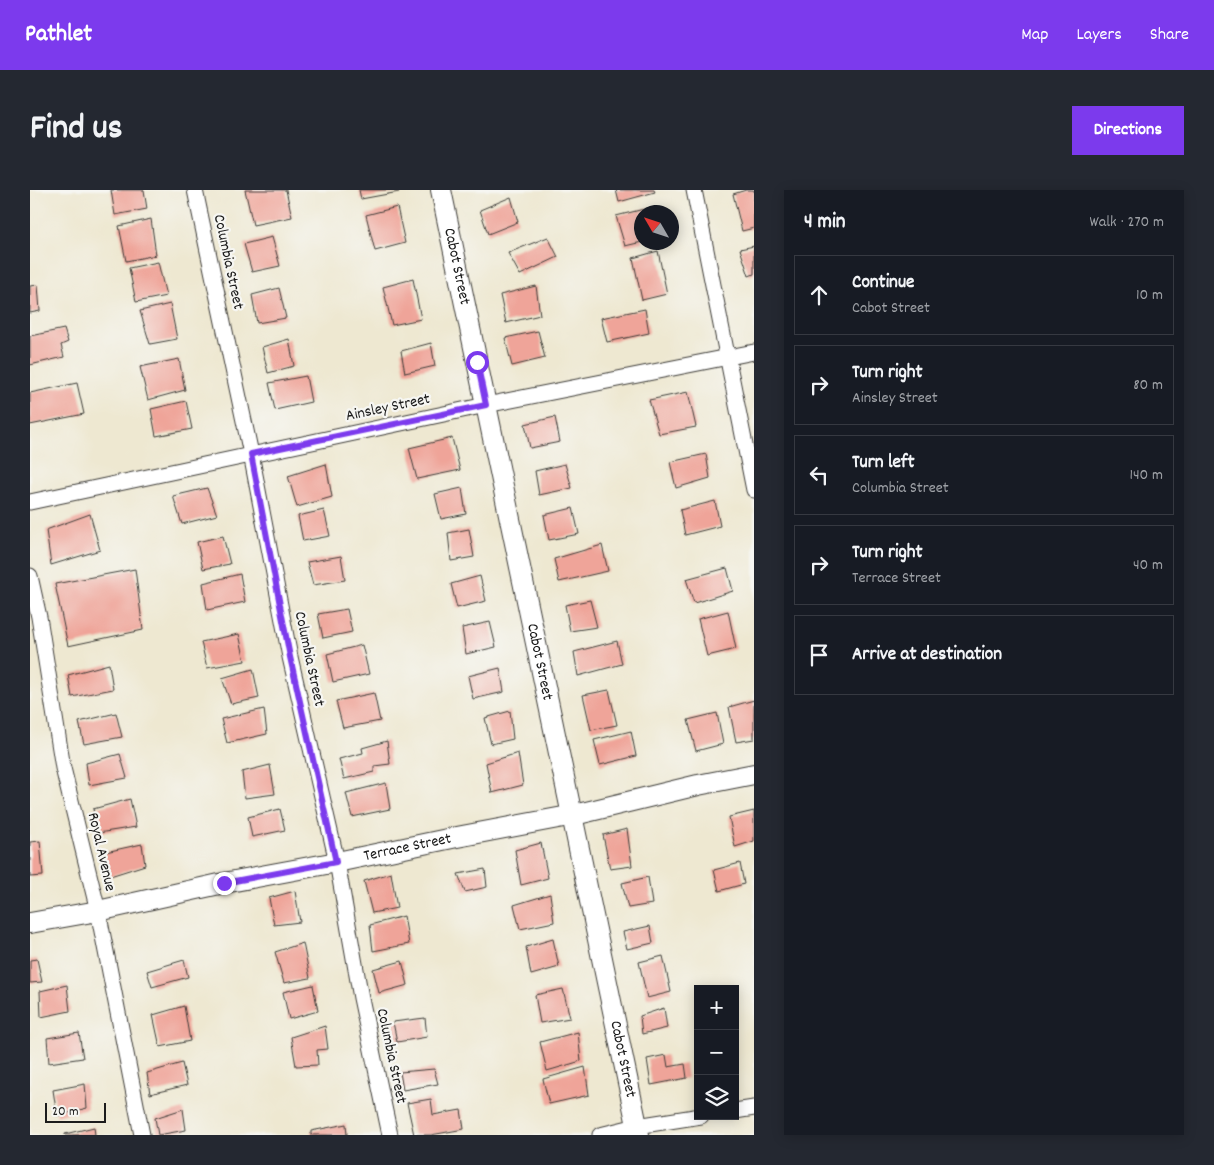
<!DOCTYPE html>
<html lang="en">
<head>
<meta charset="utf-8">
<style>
  body { margin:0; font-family:Dekko,sans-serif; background:#242831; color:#f1f3f6 }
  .controls { position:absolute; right:15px; bottom:15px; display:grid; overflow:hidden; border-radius:0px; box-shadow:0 2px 12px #0003 }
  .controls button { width:45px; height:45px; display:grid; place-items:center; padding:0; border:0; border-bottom:1px solid #363941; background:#171b24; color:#f1f3f6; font:25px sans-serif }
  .compass { position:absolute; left:604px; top:15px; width:45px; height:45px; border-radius:50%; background:#171b24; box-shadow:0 2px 12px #0003; rotate:309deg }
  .scale { position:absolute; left:15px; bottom:12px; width:61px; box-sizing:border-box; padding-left:5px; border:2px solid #1c1c1c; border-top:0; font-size:14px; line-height:18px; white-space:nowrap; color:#1c1c1c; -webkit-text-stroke:4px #f6f6f2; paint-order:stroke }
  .stop { position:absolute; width:15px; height:15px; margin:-11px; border:4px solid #7c3aed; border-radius:50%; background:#fff }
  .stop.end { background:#7c3aed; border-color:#fff; box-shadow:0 1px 5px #0008 }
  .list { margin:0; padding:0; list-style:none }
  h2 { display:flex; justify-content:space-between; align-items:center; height:65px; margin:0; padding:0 20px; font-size:21px }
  h2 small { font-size:16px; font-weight:400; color:#9ea1a6 }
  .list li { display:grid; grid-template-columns:32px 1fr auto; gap:15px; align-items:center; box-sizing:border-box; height:80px; margin:0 10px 10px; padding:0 10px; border:1px solid #363941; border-radius:0px }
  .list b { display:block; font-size:19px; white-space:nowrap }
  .list p { margin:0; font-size:16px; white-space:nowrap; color:#9ea1a6 }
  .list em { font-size:16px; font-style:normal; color:#9ea1a6 }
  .icon { flex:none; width:28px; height:28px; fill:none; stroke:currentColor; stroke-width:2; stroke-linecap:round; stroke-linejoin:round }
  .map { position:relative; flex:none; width:724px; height:945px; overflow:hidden; border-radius:0px }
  header { display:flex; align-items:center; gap:30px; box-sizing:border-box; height:70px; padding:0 25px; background:#7c3aed; color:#fff }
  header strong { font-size:24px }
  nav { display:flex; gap:28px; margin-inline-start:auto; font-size:18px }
  .intro { display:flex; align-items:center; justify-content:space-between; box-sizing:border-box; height:120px; padding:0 30px }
  h1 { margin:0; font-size:35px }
  .button { padding:12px 22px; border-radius:0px; background:#7c3aed; color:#fff; font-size:18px; font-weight:700 }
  main { display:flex; gap:30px; padding:0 30px }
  aside { flex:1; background:#171b24; border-radius:0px; box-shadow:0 2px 12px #0003 }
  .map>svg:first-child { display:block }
  .building { fill:#efa499 }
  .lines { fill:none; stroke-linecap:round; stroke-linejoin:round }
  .minor-casing { stroke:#3c3b37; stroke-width:17 }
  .tertiary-casing { stroke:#3c3b37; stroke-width:22 }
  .minor { stroke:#fff; stroke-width:15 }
  .tertiary { stroke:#fff; stroke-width:20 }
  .route { stroke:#7c3aed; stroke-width:6 }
  .labels { text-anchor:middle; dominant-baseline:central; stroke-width:4.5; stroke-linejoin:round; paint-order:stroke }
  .street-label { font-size:16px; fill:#1c1c1c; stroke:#f6f6f2 }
</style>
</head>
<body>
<header>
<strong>Pathlet</strong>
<nav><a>Map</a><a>Layers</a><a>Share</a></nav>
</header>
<div class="intro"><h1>Find us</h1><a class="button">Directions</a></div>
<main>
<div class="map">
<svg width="724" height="945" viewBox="0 0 724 945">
  <rect width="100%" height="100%" fill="#f6f6f2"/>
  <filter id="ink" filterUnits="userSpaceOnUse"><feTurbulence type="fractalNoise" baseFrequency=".02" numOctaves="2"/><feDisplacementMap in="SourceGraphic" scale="10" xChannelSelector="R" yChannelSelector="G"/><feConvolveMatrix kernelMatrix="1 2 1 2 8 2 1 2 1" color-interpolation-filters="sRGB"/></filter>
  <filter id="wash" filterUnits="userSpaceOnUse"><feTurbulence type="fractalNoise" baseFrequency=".0096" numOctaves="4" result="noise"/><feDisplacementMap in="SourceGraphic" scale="20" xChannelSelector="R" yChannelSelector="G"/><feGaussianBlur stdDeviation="1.12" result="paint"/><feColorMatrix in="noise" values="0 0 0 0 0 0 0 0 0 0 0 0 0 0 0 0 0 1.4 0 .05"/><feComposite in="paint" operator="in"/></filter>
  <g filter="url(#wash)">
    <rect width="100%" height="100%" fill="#eee8d1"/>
    <g id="blocks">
      <!-- building -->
      <g class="building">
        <polygon points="81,0 114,0 117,19 85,25"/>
        <polygon points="215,0 256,0 262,27 223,35"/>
        <polygon points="329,0 368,0 369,2 331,9"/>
        <polygon points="586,0 624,0 625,2 589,12"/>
        <polygon points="716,0 724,0 724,38 712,41 703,4"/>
        <polygon points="481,7 488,32 458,44 450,20"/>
        <polygon points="367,17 375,53 345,61 336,25"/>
        <polygon points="618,18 619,22 612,22 612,52 595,56 586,26"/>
        <polygon points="121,29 126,65 96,71 89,36"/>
        <polygon points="242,47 250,76 222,82 214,54"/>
        <polygon points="518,47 528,67 490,85 478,63"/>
        <polygon points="724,56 724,84 719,86 710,59"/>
        <polygon points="628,61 637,104 612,110 603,68"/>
        <polygon points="128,72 136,106 106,112 99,78"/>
        <polygon points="383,89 391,129 362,135 353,97"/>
        <polygon points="8,95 10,121 0,123 0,96"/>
        <polygon points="506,96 510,125 476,133 470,105"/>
        <polygon points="249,98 256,128 227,133 222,105"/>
        <polygon points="140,114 147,149 120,154 110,121"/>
        <polygon points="615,119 619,143 577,152 571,128"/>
        <polygon points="34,139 38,152 31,155 34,167 0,175 0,146"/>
        <polygon points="508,141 515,168 482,176 475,148"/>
        <polygon points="259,149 264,176 238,183 232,157"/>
        <polygon points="401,153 405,176 375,183 371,161"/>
        <polygon points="149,169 155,200 118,210 110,177"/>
        <polygon points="276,186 281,212 245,220 239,193"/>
        <polygon points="47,193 54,224 0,235 0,203"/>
        <polygon points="658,202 666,237 629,244 619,210"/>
        <polygon points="156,211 162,239 126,246 121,219"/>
        <polygon points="525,227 530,252 500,258 495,234"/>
        <polygon points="422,248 430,280 387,289 379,258"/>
        <polygon points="676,264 680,288 646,298 640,272"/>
        <polygon points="296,274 302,307 267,317 258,286"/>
        <polygon points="535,274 542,298 509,305 505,281"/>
        <polygon points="177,298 187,325 152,334 143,306"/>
        <polygon points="432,298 436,324 411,329 405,304"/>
        <polygon points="685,311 690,336 655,345 650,320"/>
        <polygon points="543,318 549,344 519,350 514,325"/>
        <polygon points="294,320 300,346 273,351 268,326"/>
        <polygon points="60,324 70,360 21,375 16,340"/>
        <polygon points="439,339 444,367 421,371 418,343"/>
        <polygon points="193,346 200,374 173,379 167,352"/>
        <polygon points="572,355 578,381 529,392 524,369"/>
        <polygon points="311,366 315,390 283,395 277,372"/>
        <polygon points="697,378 703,401 664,413 656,389"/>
        <polygon points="105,379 113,440 38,456 25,394"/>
        <polygon points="210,384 215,412 177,420 173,393"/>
        <polygon points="450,386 456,411 427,418 421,394"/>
        <polygon points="560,410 567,437 540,441 535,415"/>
        <polygon points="317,419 322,442 293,448 288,424"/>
        <polygon points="698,421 706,459 677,466 668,429"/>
        <polygon points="460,432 466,457 436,464 432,438"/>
        <polygon points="209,444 215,471 177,478 171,452"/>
        <polygon points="587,451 592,474 548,486 544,462"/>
        <polygon points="332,455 339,484 303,492 297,464"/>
        <polygon points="79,474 83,499 42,507 38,485"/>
        <polygon points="470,478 474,502 443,509 438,486"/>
        <polygon points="223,479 229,508 201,514 192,488"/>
        <polygon points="579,500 587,535 561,540 553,505"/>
        <polygon points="344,503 350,531 313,538 306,511"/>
        <polygon points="724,510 724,549 706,552 699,517"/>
        <polygon points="234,519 237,544 197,553 191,529"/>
        <polygon points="480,521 483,549 461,554 455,528"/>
        <polygon points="86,523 92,547 54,554 49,532"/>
        <polygon points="687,523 693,554 666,561 658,530"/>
        <polygon points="601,541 606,566 570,575 564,550"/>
        <polygon points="357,551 360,574 344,576 344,582 314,589 309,569 333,563 332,558"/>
        <polygon points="488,563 493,595 462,603 456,573"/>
        <polygon points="90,564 97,588 59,595 56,573"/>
        <polygon points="240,575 245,604 215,608 212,582"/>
        <polygon points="356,593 360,619 322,627 316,603"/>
        <polygon points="100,609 106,637 68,643 63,619"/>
        <polygon points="250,619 255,640 222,647 218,627"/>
        <polygon points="724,621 724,651 705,657 699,627"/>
        <polygon points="597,639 602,676 580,679 573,645"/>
        <polygon points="10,651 13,686 0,687 0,652"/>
        <polygon points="511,653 518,688 491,695 485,660"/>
        <polygon points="112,654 115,675 77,687 71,663"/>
        <polygon points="710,673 714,694 689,701 684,680"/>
        <polygon points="455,679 457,697 435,702 428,684"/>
        <polygon points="361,683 367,718 342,723 334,691"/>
        <polygon points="618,687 622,714 598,718 592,693"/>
        <polygon points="265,701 270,732 244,735 239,708"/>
        <polygon points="520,704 524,732 490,739 484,715"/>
        <polygon points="374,726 379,754 343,761 340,735"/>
        <polygon points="620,736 623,753 597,759 593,742"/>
        <polygon points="523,749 529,777 501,785 496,757"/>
        <polygon points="273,753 280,788 254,793 245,762"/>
        <polygon points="633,766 641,802 617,808 609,772"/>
        <polygon points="7,769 12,792 0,793 0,770"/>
        <polygon points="154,770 158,787 122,797 117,781"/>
        <polygon points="372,771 378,795 349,803 343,779"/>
        <polygon points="37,795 40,821 11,827 10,801"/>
        <polygon points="283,795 288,821 259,829 253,802"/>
        <polygon points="533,799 540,828 510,833 505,805"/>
        <polygon points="154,816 160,851 130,857 123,825"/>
        <polygon points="634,818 637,838 612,844 610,826"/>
        <polygon points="395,828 397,847 367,852 363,832"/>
        <polygon points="295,836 298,859 287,860 288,875 266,876 261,847"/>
        <polygon points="548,842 551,871 517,881 510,852"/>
        <polygon points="49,843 53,868 19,873 17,848"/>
        <polygon points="636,865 638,877 655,874 657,888 621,895 617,869"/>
        <polygon points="152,873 157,895 120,904 117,883"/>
        <polygon points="555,877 559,905 519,914 513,889"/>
        <polygon points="404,879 408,894 373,900 370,882"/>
        <polygon points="55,894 57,918 27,926 23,900"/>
        <polygon points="401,909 403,925 431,920 434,939 401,945 384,945 377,913"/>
        <polygon points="153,919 156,940 128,945 125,928"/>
        <polygon points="316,934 317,945 281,945 281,941"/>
        <polygon points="64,937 65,945 35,945 35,944"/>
      </g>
    </g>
  </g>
  <g filter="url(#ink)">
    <use href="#blocks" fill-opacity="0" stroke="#3c3b37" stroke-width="1"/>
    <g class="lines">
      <!-- minor casing -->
      <g class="minor-casing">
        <g id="minor">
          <polyline points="165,0 221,264 260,467 307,672 331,808 360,945"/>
          <polyline points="664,0 724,300"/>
          <polyline points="0,312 456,215 724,162"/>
          <polyline points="0,386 9,427 33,578 68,721 112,945"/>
          <polyline points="705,921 724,918"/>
          <polyline points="570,945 607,936 671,926"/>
        </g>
      </g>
      <!-- tertiary casing -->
      <g class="tertiary-casing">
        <g id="tertiary">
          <path id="s1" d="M411,0L609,945"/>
          <path id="s2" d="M0,733L68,721L194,693L307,672L427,647L544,625L668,595L724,584"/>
        </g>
      </g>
      <!-- minor -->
      <use href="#minor" class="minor"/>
      <!-- tertiary -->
      <use href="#tertiary" class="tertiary"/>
    </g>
  </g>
  <g class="lines" filter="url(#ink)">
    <!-- route -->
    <polyline class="route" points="194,693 306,672 260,467 221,264 456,215 447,172"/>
  </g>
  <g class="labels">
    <!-- street labels -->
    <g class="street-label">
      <text transform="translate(198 72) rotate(78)">Columbia Street</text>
      <text stroke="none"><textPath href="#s1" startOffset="78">Cabot Street</textPath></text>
      <text transform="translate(358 218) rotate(-12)">Ainsley Street</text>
      <text transform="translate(279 469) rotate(78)">Columbia Street</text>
      <text stroke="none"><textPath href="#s1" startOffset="482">Cabot Street</textPath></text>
      <text stroke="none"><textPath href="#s2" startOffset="385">Terrace Street</textPath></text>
      <text transform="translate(71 662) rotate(77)">Royal Avenue</text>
      <text transform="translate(361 866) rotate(78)">Columbia Street</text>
      <text stroke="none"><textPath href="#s1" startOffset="888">Cabot Street</textPath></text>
    </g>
  </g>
</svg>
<div class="controls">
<button>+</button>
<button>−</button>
<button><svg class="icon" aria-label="layers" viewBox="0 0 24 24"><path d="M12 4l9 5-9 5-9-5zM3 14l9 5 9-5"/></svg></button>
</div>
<svg class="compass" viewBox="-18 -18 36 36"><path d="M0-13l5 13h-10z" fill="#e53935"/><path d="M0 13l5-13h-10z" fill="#9ea1a6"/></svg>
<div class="scale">20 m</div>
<div class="stop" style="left:447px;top:172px"></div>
<div class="stop end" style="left:194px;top:693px"></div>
</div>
<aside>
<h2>4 min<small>Walk · 270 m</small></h2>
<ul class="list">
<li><svg class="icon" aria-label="ahead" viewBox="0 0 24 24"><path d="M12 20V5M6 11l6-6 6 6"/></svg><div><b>Continue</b><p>Cabot Street</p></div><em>10 m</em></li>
<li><svg class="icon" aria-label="right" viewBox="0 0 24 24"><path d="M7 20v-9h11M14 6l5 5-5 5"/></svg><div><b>Turn right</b><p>Ainsley Street</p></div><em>80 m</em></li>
<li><svg class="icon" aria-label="left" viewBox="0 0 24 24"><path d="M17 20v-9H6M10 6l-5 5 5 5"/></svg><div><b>Turn left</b><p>Columbia Street</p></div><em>140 m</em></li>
<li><svg class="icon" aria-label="right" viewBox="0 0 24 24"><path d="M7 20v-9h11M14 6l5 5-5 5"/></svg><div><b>Turn right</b><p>Terrace Street</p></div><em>40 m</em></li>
<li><svg class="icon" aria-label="arrive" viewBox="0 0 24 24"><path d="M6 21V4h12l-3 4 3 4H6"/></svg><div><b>Arrive at destination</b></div></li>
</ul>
</aside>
</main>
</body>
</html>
